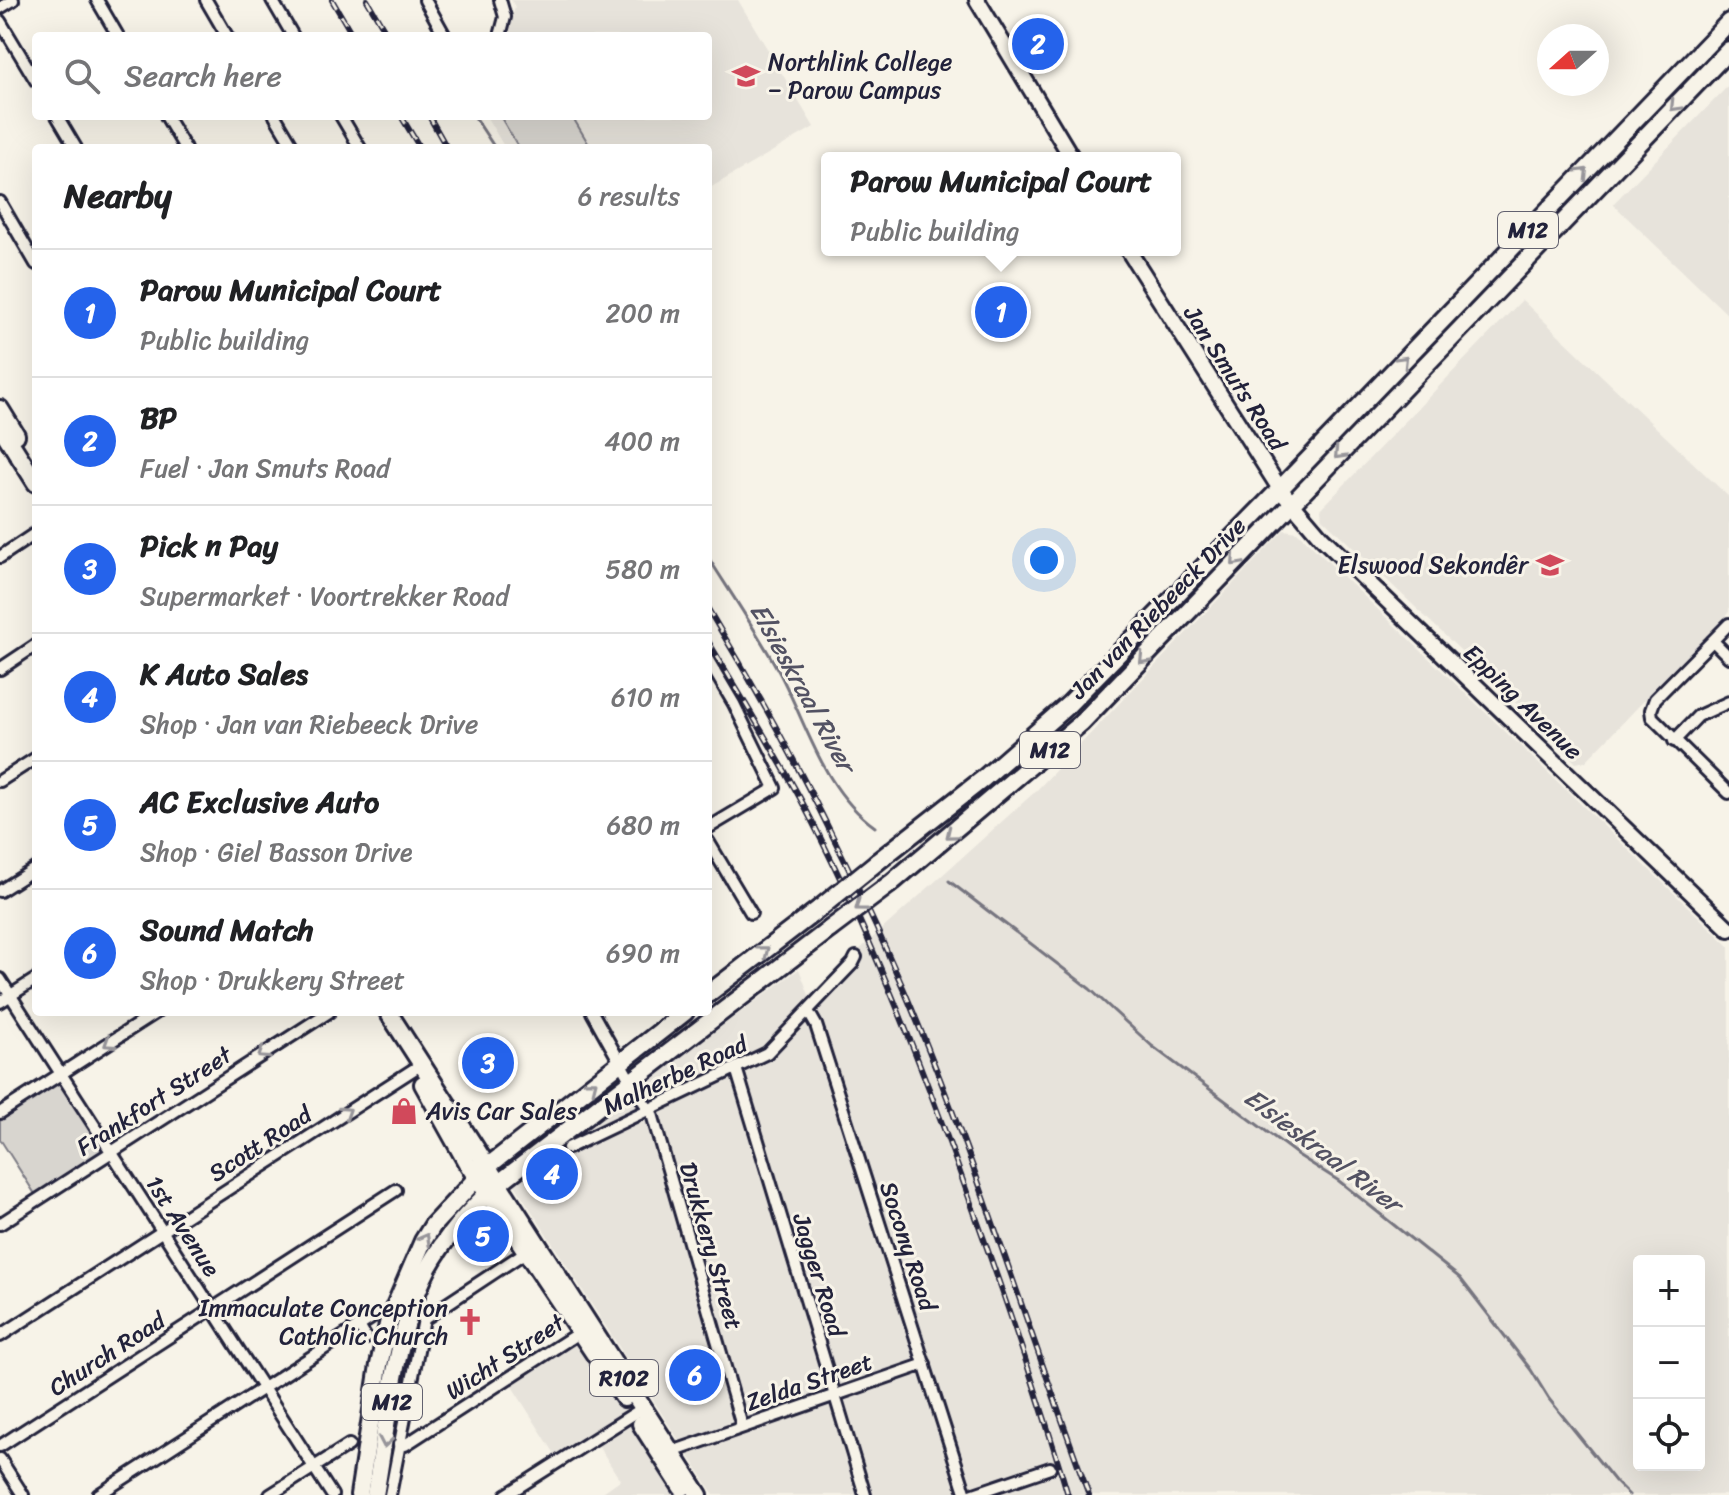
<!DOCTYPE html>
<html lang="en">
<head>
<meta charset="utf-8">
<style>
  body { margin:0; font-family:Sriracha,sans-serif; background:#f2f2f2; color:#202124 }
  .controls { position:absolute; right:24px; bottom:24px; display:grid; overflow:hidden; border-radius:8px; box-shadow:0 8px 32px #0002 }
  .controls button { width:72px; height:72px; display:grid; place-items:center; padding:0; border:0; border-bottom:2px solid #e0e0e0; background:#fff; color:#202124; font:40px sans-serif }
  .compass { position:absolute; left:1537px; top:24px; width:72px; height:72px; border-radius:50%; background:#fff; box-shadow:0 8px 32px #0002; rotate:249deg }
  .you { position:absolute; left:1044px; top:560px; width:28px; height:28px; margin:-20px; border:6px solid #fff; border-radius:50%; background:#1a73e8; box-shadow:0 0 0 12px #1a73e833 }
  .badge { display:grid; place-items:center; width:52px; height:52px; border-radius:50%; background:#2563eb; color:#fff; font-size:26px; font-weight:700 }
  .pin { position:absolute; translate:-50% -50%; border:4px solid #fff; box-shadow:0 2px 8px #0006 }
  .popup { position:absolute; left:821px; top:152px; width:360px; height:104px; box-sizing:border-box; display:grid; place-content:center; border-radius:8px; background:#fff; filter:drop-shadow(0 2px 6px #0005); font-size:26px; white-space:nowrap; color:#757577 }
  .popup b { font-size:30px; color:#202124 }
  .popup::after { content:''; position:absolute; left:50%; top:100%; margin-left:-16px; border:16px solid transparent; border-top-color:#fff }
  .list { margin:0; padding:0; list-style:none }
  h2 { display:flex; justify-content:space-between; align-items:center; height:104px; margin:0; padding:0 32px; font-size:34px }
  h2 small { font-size:26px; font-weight:400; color:#757577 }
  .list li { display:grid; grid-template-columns:52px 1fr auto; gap:24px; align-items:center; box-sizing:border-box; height:128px; padding:0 32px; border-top:2px solid #e0e0e0 }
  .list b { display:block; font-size:30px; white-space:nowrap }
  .list p { margin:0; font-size:26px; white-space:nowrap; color:#757577 }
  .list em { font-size:26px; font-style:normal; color:#757577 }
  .icon { flex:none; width:44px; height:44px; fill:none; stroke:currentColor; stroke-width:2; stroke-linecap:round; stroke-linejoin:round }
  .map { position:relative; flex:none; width:1729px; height:1495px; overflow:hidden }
  .search { position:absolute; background:#fff; box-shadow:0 8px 32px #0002; left:32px; top:32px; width:680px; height:88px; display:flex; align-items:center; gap:20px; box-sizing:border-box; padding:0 28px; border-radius:8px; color:#757577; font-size:30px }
  .panel { position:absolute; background:#fff; box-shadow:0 8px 32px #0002; left:32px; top:144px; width:680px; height:872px; border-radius:8px }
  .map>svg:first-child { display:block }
  .built { fill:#e7e3db; fill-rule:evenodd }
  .green { fill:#d8d5cf; stroke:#7d7c85; stroke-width:2 }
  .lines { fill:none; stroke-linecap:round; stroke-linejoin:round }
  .stream { stroke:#76747f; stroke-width:3 }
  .street-casing { stroke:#22223b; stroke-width:16 }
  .secondary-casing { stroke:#22223b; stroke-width:20 }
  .primary-casing { stroke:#22223b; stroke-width:22 }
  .street { stroke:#f7f3e8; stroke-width:10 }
  .secondary { stroke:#f7f3e8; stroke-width:14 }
  .primary { stroke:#f7f3e8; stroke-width:16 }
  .rail-casing { stroke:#22223b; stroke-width:6 }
  .rail { stroke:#f7f3e8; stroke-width:3; stroke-dasharray:9; stroke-linecap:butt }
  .primary-bridge-casing { stroke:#22223b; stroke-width:22; stroke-linecap:butt }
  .primary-bridge { stroke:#f7f3e8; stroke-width:16 }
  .oneway { stroke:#97959a }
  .labels { text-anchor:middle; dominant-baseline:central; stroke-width:6; stroke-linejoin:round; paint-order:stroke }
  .shield { fill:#f7f3e8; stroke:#62616f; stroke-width:2 }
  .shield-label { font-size:22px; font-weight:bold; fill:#22223b }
  .poi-label { font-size:24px; fill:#22223b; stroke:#f7f3e8; text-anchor:start }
  .street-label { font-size:24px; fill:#22223b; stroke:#f7f3e8 }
  .water-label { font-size:26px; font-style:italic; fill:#535263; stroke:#f7f3e8 }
</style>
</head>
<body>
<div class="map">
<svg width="1729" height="1495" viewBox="0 0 1729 1495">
  <rect width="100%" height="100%" fill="#f7f3e8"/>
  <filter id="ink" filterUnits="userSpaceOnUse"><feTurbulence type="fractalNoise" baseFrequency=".0125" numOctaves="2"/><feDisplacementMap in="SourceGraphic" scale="16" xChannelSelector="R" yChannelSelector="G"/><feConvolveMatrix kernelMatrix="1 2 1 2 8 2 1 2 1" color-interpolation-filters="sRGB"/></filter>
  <g filter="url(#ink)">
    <!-- built -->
    <g class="built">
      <polygon points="511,0 738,0 814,127 708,189 708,148 505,148 486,116 708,116 708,36 507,36 515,7"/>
      <polygon points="1729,85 1729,316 1613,204"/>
      <polygon points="1522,300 1729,497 1729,612 1586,761 1576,763 1531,718 1531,714 1526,709 1523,710 1322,518 1321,509"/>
      <path d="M1284,530L1297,532L1729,946V1495H714L513,1182L799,969L809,995L1036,791ZM1639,1261H1699V1465H1639Z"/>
      <polygon points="580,1333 685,1495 605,1495 603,1492 620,1480 595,1440 560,1462 508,1380"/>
    </g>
    <!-- green -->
    <g class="green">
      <polygon points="500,116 572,116 591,148 519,148"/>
      <polygon points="60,1082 103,1150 35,1194 0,1139 0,1121"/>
    </g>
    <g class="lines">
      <!-- stream -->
      <g class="stream">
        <polyline points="474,116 495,148"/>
        <path d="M708,557C732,595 758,633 779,672C808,726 823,790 875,827"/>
        <polyline points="949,881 1090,989 1152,1046 1298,1155 1339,1181 1460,1278 1531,1370 1549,1399 1615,1481 1629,1495"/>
      </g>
      <!-- street casing -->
      <g class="street-casing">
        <g id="street">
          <polyline points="97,0 118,36"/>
          <polyline points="206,0 227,36"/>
          <polyline points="272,0 293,36"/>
          <polyline points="425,0 445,36"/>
          <polyline points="0,8 13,0"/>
          <polyline points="0,21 36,81"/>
          <polyline points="500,36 505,17 500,0"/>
          <polyline points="57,116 76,148"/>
          <polyline points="166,116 185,148"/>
          <polyline points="275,116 294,148"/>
          <polyline points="341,116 360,148"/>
          <polyline points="0,202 36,264"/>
          <polyline points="0,557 36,533"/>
          <polyline points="1729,624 1655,699 1651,710 1652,717 1729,793"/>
          <polyline points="1713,641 1729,657"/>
          <polyline points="708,660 734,704 775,788 708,828"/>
          <polyline points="0,669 36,645"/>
          <polyline points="1674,741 1698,716 1729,702"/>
          <polyline points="0,781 36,758"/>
          <polyline points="708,841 751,913"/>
          <polyline points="0,891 36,868"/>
          <polyline points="0,979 332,1495"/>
          <polyline points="0,1002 36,979"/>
          <polyline points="808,1011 816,1025 966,1495"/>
          <polyline points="592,1012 636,1091 652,1114 742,1426"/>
          <polyline points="736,1068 865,1495"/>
          <polyline points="0,1113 157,1012"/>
          <polyline points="568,1148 767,1053 853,963 856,957"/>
          <polyline points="0,1224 329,1012"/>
          <polyline points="359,1326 366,1338"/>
          <polyline points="0,1336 422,1064"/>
          <polyline points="399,1444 405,1445 583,1330"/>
          <polyline points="0,1446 396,1190"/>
          <polyline points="666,1454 925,1364"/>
          <polyline points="0,1459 23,1495"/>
          <polyline points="98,1495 370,1319"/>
          <polyline points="270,1495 349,1445"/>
          <polyline points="390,1495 424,1319 527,1251"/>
          <polyline points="506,1495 643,1408"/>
          <polyline points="971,1495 1050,1468"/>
        </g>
      </g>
      <!-- secondary casing -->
      <g class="secondary-casing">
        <g id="secondary">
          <polyline points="977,0 1072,158"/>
          <polyline points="1128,250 1280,489 1322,538 1729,929"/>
        </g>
      </g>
      <!-- primary casing -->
      <g class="primary-casing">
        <g id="primary">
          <polyline points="0,409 16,435"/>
          <polyline points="0,426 36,483"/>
          <polyline points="877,862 983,779 1069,704 1280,489 1729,22"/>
          <polyline points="890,884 1081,723 1729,50"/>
          <polyline points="708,994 820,908"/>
          <polyline points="388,1012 699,1495"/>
          <polyline points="423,1084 467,1163 624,1398"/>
          <polyline points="641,1424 682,1488"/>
          <polyline points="359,1495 379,1365 389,1320 423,1241 433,1225 487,1167 685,1012"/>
          <path d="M375,1495C388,1423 394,1334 428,1268C446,1235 471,1208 499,1183L830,929"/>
        </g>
      </g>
      <!-- street -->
      <use href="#street" class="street"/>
      <!-- secondary -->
      <use href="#secondary" class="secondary"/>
      <!-- primary -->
      <use href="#primary" class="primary"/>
      <!-- rail casing -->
      <g class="rail-casing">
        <g id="rail">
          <polyline points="332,0 353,36"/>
          <polyline points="367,0 388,36"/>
          <polyline points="401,116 420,148"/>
          <polyline points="429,116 447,148"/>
          <path d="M708,609C782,731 847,858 904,990C974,1155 1027,1327 1089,1495"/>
          <path d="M708,641C739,693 771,745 800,798C867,925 920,1060 968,1195C1004,1294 1038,1394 1068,1495"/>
        </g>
      </g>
      <!-- rail -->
      <use href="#rail" class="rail"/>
      <!-- primary-bridge casing -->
      <g class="primary-bridge-casing">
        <g id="primary-bridge">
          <polyline points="820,908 877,862"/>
          <polyline points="830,929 890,884"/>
        </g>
      </g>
      <!-- primary-bridge -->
      <use href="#primary-bridge" class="primary-bridge"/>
    </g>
    <!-- one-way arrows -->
    <defs><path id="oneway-chevron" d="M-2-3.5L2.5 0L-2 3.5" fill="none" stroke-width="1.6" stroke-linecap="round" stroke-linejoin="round" transform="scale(2)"/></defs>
    <g class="oneway">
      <use href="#oneway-chevron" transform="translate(1675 106) rotate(134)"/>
      <use href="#oneway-chevron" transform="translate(1583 173) rotate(-46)"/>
      <use href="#oneway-chevron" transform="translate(1403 361) rotate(-46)"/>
      <use href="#oneway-chevron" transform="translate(1339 454) rotate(134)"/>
      <use href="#oneway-chevron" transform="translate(1236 561) rotate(132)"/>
      <use href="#oneway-chevron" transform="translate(1144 659) rotate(134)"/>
      <use href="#oneway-chevron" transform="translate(951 834) rotate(141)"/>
      <use href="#oneway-chevron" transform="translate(860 906) rotate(143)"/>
      <use href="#oneway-chevron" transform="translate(764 951) rotate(-38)"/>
      <use href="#oneway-chevron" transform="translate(109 1043) rotate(147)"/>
      <use href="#oneway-chevron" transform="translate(263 1054) rotate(147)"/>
      <use href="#oneway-chevron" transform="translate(592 1085) rotate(-38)"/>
      <use href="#oneway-chevron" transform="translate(346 1112) rotate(-33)"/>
      <use href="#oneway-chevron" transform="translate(425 1239) rotate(-61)"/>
      <use href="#oneway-chevron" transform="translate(385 1442) rotate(100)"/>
    </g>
  </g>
  <!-- icons -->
  <defs>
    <g id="university-bare" transform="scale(2.16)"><path d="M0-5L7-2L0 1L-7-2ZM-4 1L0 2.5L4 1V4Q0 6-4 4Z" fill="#d1495b" stroke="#f7f3e8" stroke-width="2.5" paint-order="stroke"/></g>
    <g id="school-bare" transform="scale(2.16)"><path d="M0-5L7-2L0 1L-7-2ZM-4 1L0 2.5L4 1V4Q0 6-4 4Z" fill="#d1495b" stroke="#f7f3e8" stroke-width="2.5" paint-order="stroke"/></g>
    <g id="shop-bare" transform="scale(2.16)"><path d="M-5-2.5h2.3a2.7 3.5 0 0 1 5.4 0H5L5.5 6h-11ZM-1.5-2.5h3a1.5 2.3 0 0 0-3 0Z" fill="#d1495b" stroke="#f7f3e8" stroke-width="2.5" paint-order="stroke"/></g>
    <g id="church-bare" transform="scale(2.16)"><path d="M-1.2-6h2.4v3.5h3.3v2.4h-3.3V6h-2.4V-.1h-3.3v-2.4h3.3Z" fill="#d1495b" stroke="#f7f3e8" stroke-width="2.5" paint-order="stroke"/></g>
  </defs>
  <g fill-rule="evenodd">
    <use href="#university-bare" x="746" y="76"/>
    <use href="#school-bare" x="1550" y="565"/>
    <use href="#shop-bare" x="404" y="1111"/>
    <use href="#church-bare" x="470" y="1322"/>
  </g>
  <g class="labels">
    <!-- shield labels -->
    <g class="shield">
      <rect x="1498" y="212" width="60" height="36" rx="6"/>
      <rect x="1020" y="732" width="60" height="36" rx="6"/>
      <rect x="590" y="1360" width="68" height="36" rx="6"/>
      <rect x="362" y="1384" width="60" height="36" rx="6"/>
    </g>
    <g class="shield-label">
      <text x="1528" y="230">M12</text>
      <text x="1050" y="750">M12</text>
      <text x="624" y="1378">R102</text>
      <text x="392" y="1402">M12</text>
    </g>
    <!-- poi labels -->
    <g class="poi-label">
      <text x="768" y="62">Northlink College<tspan x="768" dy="28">– Parow Campus</tspan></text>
      <text x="1528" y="565" text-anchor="end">Elswood Sekondêr</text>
      <text x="426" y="1111">Avis Car Sales</text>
      <text x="448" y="1308" text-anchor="end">Immaculate Conception<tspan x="448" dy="28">Catholic Church</tspan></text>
    </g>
    <!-- street labels -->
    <g class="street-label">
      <text transform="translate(1235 378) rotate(57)">Jan Smuts Road</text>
      <text transform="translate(1158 608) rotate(-46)">Jan van Riebeeck Drive</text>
      <text transform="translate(1523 702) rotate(44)">Epping Avenue</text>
      <text transform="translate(675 1075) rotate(-25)">Malherbe Road</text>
      <text transform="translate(154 1101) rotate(-33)">Frankfort Street</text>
      <text transform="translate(260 1144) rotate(-33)">Scott Road</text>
      <text transform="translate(183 1226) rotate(57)">1st Avenue</text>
      <text transform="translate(711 1246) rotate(74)">Drukkery Street</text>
      <text transform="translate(908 1246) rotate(72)">Socony Road</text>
      <text transform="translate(819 1275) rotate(73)">Jagger Road</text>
      <text transform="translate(107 1354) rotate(-33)">Church Road</text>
      <text transform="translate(505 1357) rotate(-33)">Wicht Street</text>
      <text transform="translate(809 1382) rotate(-19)">Zelda Street</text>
    </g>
    <!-- water labels -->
    <g class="water-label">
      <text transform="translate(803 687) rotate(61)">Elsieskraal River</text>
      <text transform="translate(1323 1150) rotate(37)">Elsieskraal River</text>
    </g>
  </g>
</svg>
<div class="controls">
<button>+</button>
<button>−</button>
<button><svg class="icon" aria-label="locate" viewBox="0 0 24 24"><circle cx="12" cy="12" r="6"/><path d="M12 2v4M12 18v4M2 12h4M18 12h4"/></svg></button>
</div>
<svg class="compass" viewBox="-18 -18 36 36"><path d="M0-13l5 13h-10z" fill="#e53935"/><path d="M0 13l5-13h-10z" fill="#757577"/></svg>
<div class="you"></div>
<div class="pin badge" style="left:1001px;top:312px">1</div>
<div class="popup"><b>Parow Municipal Court</b>Public building</div>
<div class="pin badge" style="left:1038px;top:44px">2</div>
<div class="pin badge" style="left:488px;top:1063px">3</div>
<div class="pin badge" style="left:552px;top:1174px">4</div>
<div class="pin badge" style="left:483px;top:1236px">5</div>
<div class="pin badge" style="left:695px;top:1375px">6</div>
<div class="search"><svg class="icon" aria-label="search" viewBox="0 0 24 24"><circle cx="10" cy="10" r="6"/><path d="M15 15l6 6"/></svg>Search here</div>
<section class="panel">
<h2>Nearby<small>6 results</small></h2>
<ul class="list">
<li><span class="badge">1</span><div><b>Parow Municipal Court</b><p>Public building</p></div><em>200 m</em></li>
<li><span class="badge">2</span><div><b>BP</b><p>Fuel · Jan Smuts Road</p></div><em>400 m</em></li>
<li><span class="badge">3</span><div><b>Pick n Pay</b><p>Supermarket · Voortrekker Road</p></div><em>580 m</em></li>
<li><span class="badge">4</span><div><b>K Auto Sales</b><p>Shop · Jan van Riebeeck Drive</p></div><em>610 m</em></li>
<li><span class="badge">5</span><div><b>AC Exclusive Auto</b><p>Shop · Giel Basson Drive</p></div><em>680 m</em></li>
<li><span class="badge">6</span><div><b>Sound Match</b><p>Shop · Drukkery Street</p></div><em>690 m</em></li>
</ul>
</section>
</div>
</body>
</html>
